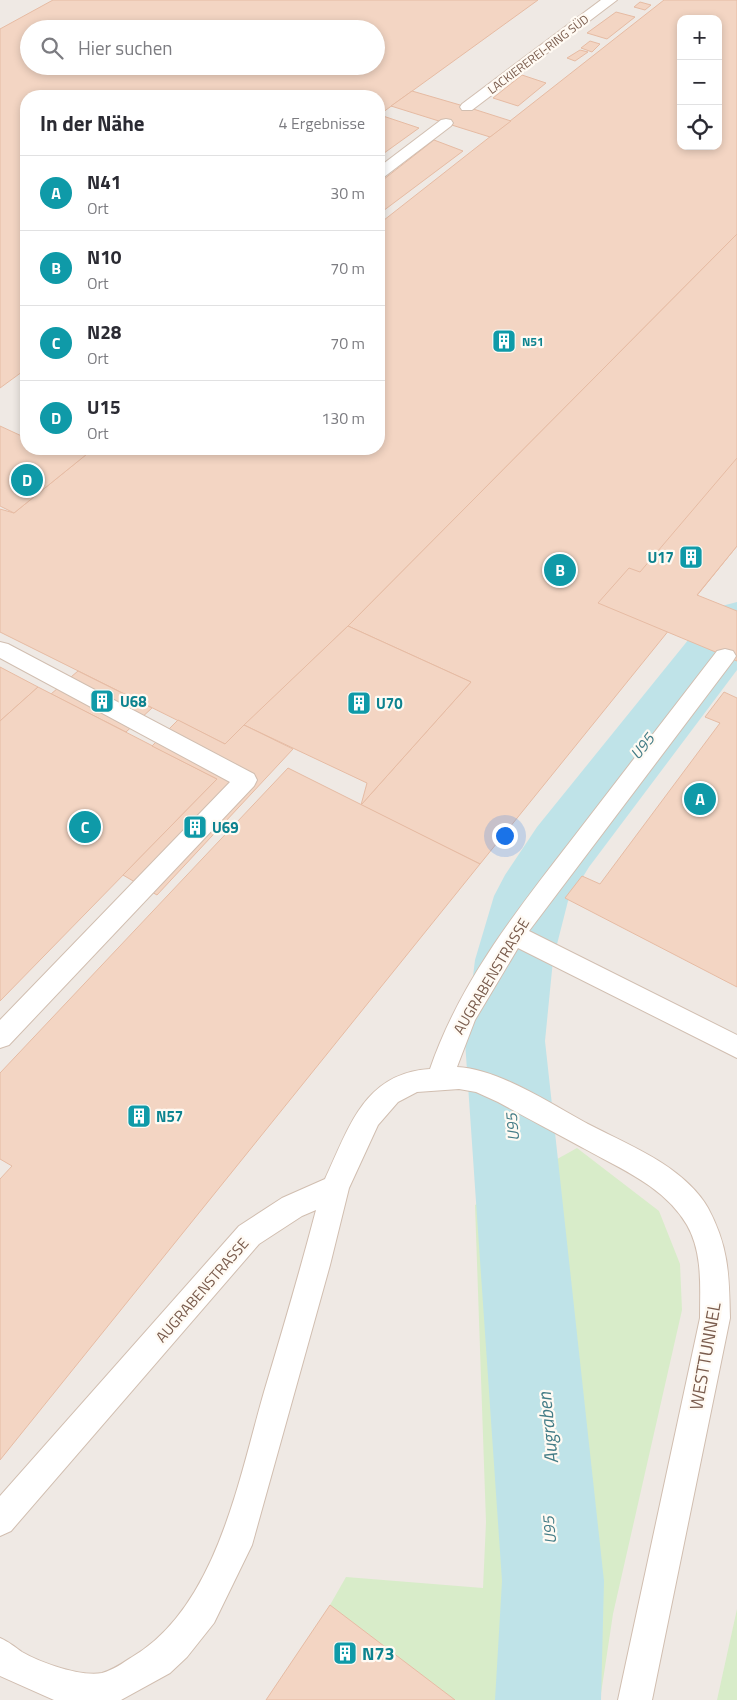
<!DOCTYPE html>
<html lang="de">
<head>
<meta charset="utf-8">
<style>
  body { margin:0; font-family:"Titillium Web",sans-serif; background:#f2f2f3; color:#2b2b33 }
  .controls { position:absolute; right:15px; top:15px; display:grid; overflow:hidden; border-radius:10px; box-shadow:0 2px 8px #0003 }
  .controls button { width:45px; height:45px; display:grid; place-items:center; padding:0; border:0; border-bottom:1px solid #e1e1e2; background:#fff; color:#2b2b33; font:25px sans-serif }
  .you { position:absolute; left:504px; top:835px; width:18px; height:18px; margin:-12px; border:4px solid #fff; border-radius:50%; background:#1a73e8; box-shadow:0 0 0 8px #1a73e833 }
  .badge { display:grid; place-items:center; width:32px; height:32px; border-radius:50%; background:#e76f51; color:#fff; font-size:16px; font-weight:700 }
  .pin { position:absolute; translate:-50% -50%; border:2px solid #fff; box-shadow:0 1px 5px #0006 }
  .list { margin:0; padding:0; list-style:none }
  h2 { display:flex; justify-content:space-between; align-items:center; height:65px; margin:0; padding:0 20px; font-size:21px }
  h2 small { font-size:16px; font-weight:400; color:#7c7c81 }
  .list li { display:grid; grid-template-columns:32px 1fr auto; gap:15px; align-items:center; box-sizing:border-box; height:75px; padding:0 20px; border-top:1px solid #e1e1e2 }
  .list b { display:block; font-size:19px; white-space:nowrap }
  .list p { margin:0; font-size:16px; white-space:nowrap; color:#7c7c81 }
  .list em { font-size:16px; font-style:normal; color:#7c7c81 }
  .icon { flex:none; width:28px; height:28px; fill:none; stroke:currentColor; stroke-width:2; stroke-linecap:round; stroke-linejoin:round }
  .map { position:relative; flex:none; width:737px; height:1700px; overflow:hidden }
  .search { position:absolute; background:#fff; box-shadow:0 2px 8px #0003; left:20px; top:20px; width:365px; height:55px; display:flex; align-items:center; gap:12px; box-sizing:border-box; padding:0 18px; border-radius:28px; color:#7c7c81; font-size:19px }
  .panel { position:absolute; background:#fff; box-shadow:0 2px 8px #0003; left:20px; top:90px; width:365px; height:365px; border-radius:20px }
  .map>svg:first-child { display:block }
  .industrial { fill:#efe9e4; fill-rule:evenodd }
  .green { fill:#d8ecc9 }
  .lines { fill:none; stroke-linecap:round; stroke-linejoin:round }
  .stream { fill:#a5d3da; fill-rule:evenodd }
  .river { fill:#bfe3e8; fill-rule:evenodd }
  .building { fill:#f3d5c3; stroke:#e6bba3; fill-rule:evenodd }
  .lane-casing { stroke:#d1beb0; stroke-width:2 }
  .lane { fill:#fff; fill-rule:evenodd }
  .labels { text-anchor:middle; dominant-baseline:central; stroke-width:4.5; stroke-linejoin:round; paint-order:stroke }
  .far-street-label { font-size:12px; fill:#7a5c4d; stroke:#fffaf3 }
  .far-culture-label { font-size:12px; font-weight:bold; fill:#0d838f; stroke:#fffaf3; text-anchor:start }
  .culture-label { font-size:15px; font-weight:bold; fill:#0d838f; stroke:#fffaf3; text-anchor:start }
  .street-label { font-size:15px; fill:#7a5c4d; stroke:#fffaf3 }
  .water-label { font-size:16px; font-style:italic; fill:#437c86; stroke:#fffaf3 }
  .near-street-label { font-size:18px; fill:#7a5c4d; stroke:#fffaf3 }
  .near-culture-label { font-size:18px; font-weight:bold; fill:#0d838f; stroke:#fffaf3; text-anchor:start }
  .near-water-label { font-size:19px; font-style:italic; fill:#437c86; stroke:#fffaf3 }
</style>
</head>
<body>
<div class="map">
<svg width="737" height="1700" viewBox="0 0 737 1700">
  <rect width="100%" height="100%" fill="#fdf6ec"/>
  <!-- industrial -->
  <path class="industrial" d="M0,0H737V1700H0ZM681,19H718V146H681ZM29,29H376V66H29ZM26,96H379V449H26Z"/>
  <!-- green -->
  <g class="green">
    <polygon points="577,1148 659,1211 680,1264 682,1310 613,1614 600,1700 455,1700 330,1605 346,1577 483,1588 486,1522 475,1205"/>
    <polygon points="737,1609 737,1700 717,1700"/>
  </g>
  <g class="lines">
    <!-- stream -->
    <polygon class="stream" points="515,1150 520,1151 522,1156 559,1461 568,1580 557,1700 539,1700 550,1580 543,1461 508,1156 510,1151"/>
    <!-- river -->
    <polygon class="river" points="737,602 737,670 589,867 568,901 553,960 545,1041 604,1581 601,1700 495,1700 502,1581 465,1041 475,960 494,896 505,875 537,827 714,608"/>
  </g>
  <!-- building -->
  <g class="building">
    <path d="M53,0H538L379,115V96H26V369L0,388V29ZM29,29H376V66H29Z"/>
    <path d="M664,0H737V234L348,626L225,744L0,632V509L14,513L93,449H379V224ZM681,19H718V146H681Z"/>
    <polygon points="640,2 651,5 645,10 634,7"/>
    <polygon points="616,12 635,17 607,39 587,33"/>
    <polygon points="590,41 600,44 592,52 581,48"/>
    <polygon points="580,50 588,52 575,61 567,58"/>
    <polygon points="522,75 546,83 518,106 493,98"/>
    <polygon points="412,91 467,107 511,121 490,137 391,106"/>
    <polygon points="379,115 380,115 419,128 380,156 379,156"/>
    <polygon points="434,140 463,151 379,214 379,183"/>
    <polygon points="737,234 737,546 480,864 361,805 471,682 348,626"/>
    <polygon points="0,426 26,438 26,449 75,449 87,454 14,513 0,506"/>
    <polygon points="737,458 737,546 697,595 737,611 737,661 598,603 629,568 640,572"/>
    <polygon points="348,626 471,682 361,805 367,783 244,725"/>
    <polygon points="0,667 38,687 0,721"/>
    <polygon points="78,671 152,708 126,732 51,694"/>
    <polygon points="38,687 217,779 0,1001 0,721"/>
    <polygon points="724,692 737,698 737,987 565,898 582,876 600,884 720,723 705,717"/>
    <polygon points="178,720 225,744 244,725 293,749 157,895 123,875 217,779 152,746"/>
    <polygon points="288,768 480,864 0,1460 0,1179 12,1166 0,1159 0,1073"/>
    <polygon points="330,1605 455,1700 266,1700"/>
  </g>
  <g class="lines">
    <!-- lane casing -->
    <g class="lane-casing">
      <g id="lane">
        <polygon points="601,0 617,0 472,110 462,110 460,107 462,104"/>
        <polygon points="446,119 451,120 453,123 451,126 384,177 379,179 379,167 441,120"/>
        <polygon points="0,642 8,644 254,774 257,780 254,786 9,1045 0,1048 0,1020 230,782 0,658"/>
        <path d="M725,649L733,651L736,656L733,661L529,931L737,1035V1058L518,948L475,1020L457,1067C499,1069 551,1104 588,1124C613,1137 639,1148 662,1163C679,1174 698,1190 708,1208C729,1247 729,1275 730,1318L652,1700H618L700,1318C700,1287 703,1253 687,1225C665,1187 621,1169 585,1149C556,1133 527,1118 498,1102L476,1092L459,1089L417,1092L398,1102L378,1125L349,1188L330,1265L252,1545L214,1623L187,1657L170,1673L121,1700H54L0,1676V1638C9,1642 15,1647 22,1652C41,1663 81,1677 102,1673C113,1670 123,1663 132,1657C216,1608 239,1479 264,1392C282,1332 300,1271 316,1210L302,1216L259,1244L11,1531L0,1536V1496L239,1226L282,1198L325,1179C349,1128 364,1073 430,1069C461,979 519,908 576,834C623,773 670,712 717,651Z"/>
      </g>
    </g>
    <!-- lane -->
    <use href="#lane" class="lane"/>
  </g>
  <!-- icons -->
  <defs>
    <g id="building-square" transform="scale(1.25)"><rect x="-9" y="-9" width="18" height="18" rx="4" fill="#0f9aa8" stroke="#fffaf3"/><path d="M-4-6H4V6H1V3H-1V6H-4ZM-2.5-4.3h1.7v1.8h-1.7ZM.8-4.3h1.7v1.8H.8ZM-2.5-1h1.7V.8h-1.7ZM.8-1h1.7V.8H.8Z" fill="#fff"/></g>
  </defs>
  <g fill-rule="evenodd">
    <use href="#building-square" x="504" y="341"/>
    <use href="#building-square" x="691" y="557"/>
    <use href="#building-square" x="102" y="701"/>
    <use href="#building-square" x="359" y="703"/>
    <use href="#building-square" x="195" y="827"/>
    <use href="#building-square" x="139" y="1116"/>
    <use href="#building-square" x="345" y="1653"/>
  </g>
  <g class="labels">
    <!-- far-street labels -->
    <g class="far-street-label">
      <text transform="translate(538 54) rotate(-37)">LACKIEREREI-RING SÜD</text>
    </g>
    <!-- far-culture labels -->
    <g class="far-culture-label">
      <text x="522" y="341">N51</text>
    </g>
    <!-- culture labels -->
    <g class="culture-label">
      <text x="674" y="557" text-anchor="end">U17</text>
      <text x="120" y="701">U68</text>
      <text x="376" y="703">U70</text>
      <text x="212" y="827">U69</text>
      <text x="156" y="1116">N57</text>
    </g>
    <!-- street labels -->
    <g class="street-label">
      <text transform="translate(491 976) rotate(-59)">AUGRABENSTRASSE</text>
      <text transform="translate(202 1290) rotate(-49)">AUGRABENSTRASSE</text>
    </g>
    <!-- water labels -->
    <g class="water-label">
      <text transform="translate(642 746) rotate(-52)">U95</text>
      <text transform="translate(512 1127) rotate(-95)">U95</text>
      <text transform="translate(549 1530) rotate(-95)">U95</text>
    </g>
    <!-- near-street labels -->
    <g class="near-street-label">
      <text transform="translate(705 1356) rotate(-80)">WESTTUNNEL</text>
    </g>
    <!-- near-culture labels -->
    <g class="near-culture-label">
      <text x="362" y="1653">N73</text>
    </g>
    <!-- near-water labels -->
    <g class="near-water-label">
      <text transform="translate(547 1428) rotate(-96)">Augraben</text>
    </g>
  </g>
</svg>
<div class="controls">
<button>+</button>
<button>−</button>
<button><svg class="icon" aria-label="locate" viewBox="0 0 24 24"><circle cx="12" cy="12" r="6"/><path d="M12 2v4M12 18v4M2 12h4M18 12h4"/></svg></button>
</div>
<div class="you"></div>
<div class="pin badge" style="left:700px;top:799px;background:#0f9aa8">A</div>
<div class="pin badge" style="left:560px;top:570px;background:#0f9aa8">B</div>
<div class="pin badge" style="left:85px;top:827px;background:#0f9aa8">C</div>
<div class="pin badge" style="left:27px;top:480px;background:#0f9aa8">D</div>
<div class="search"><svg class="icon" aria-label="search" viewBox="0 0 24 24"><circle cx="10" cy="10" r="6"/><path d="M15 15l6 6"/></svg>Hier suchen</div>
<section class="panel">
<h2>In der Nähe<small>4 Ergebnisse</small></h2>
<ul class="list">
<li><span class="badge" style="background:#0f9aa8">A</span><div><b>N41</b><p>Ort</p></div><em>30 m</em></li>
<li><span class="badge" style="background:#0f9aa8">B</span><div><b>N10</b><p>Ort</p></div><em>70 m</em></li>
<li><span class="badge" style="background:#0f9aa8">C</span><div><b>N28</b><p>Ort</p></div><em>70 m</em></li>
<li><span class="badge" style="background:#0f9aa8">D</span><div><b>U15</b><p>Ort</p></div><em>130 m</em></li>
</ul>
</section>
</div>
</body>
</html>
